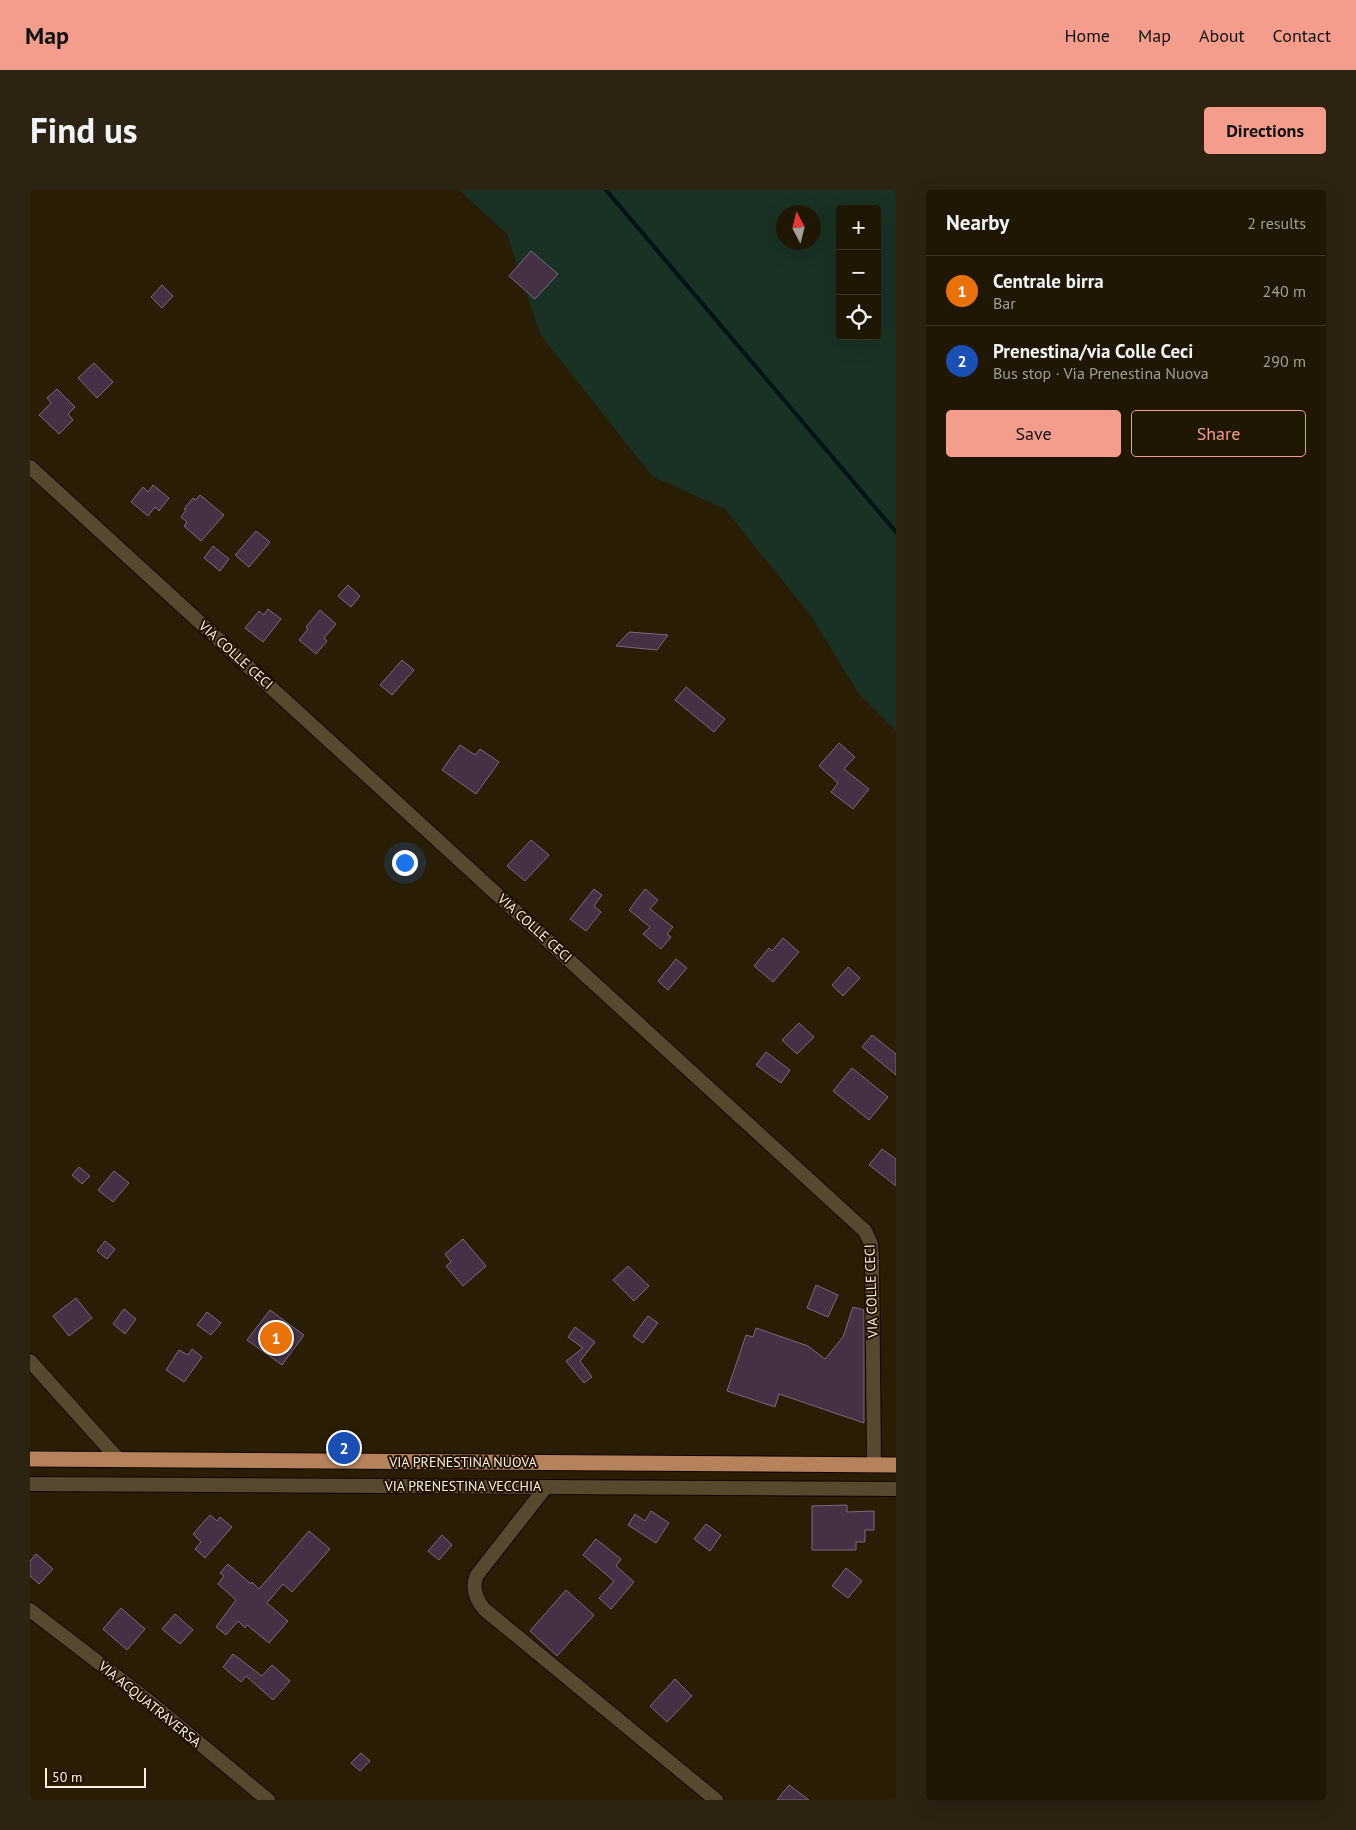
<!DOCTYPE html>
<html lang="en">
<head>
<meta charset="utf-8">
<style>
  body { margin:0; font-family:"PT Sans",sans-serif; background:#2d2313; color:#f1f3f6 }
  .controls { position:absolute; right:15px; top:15px; display:grid; overflow:hidden; border-radius:5px; box-shadow:0 5px 20px #0002 }
  .controls button { width:45px; height:45px; display:grid; place-items:center; padding:0; border:0; border-bottom:1px solid #3d3526; background:#201604; color:#f1f3f6; font:25px sans-serif }
  .compass { position:absolute; left:746px; top:15px; width:45px; height:45px; border-radius:50%; background:#201604; box-shadow:0 5px 20px #0002; rotate:353deg }
  .scale { position:absolute; left:15px; bottom:12px; width:101px; box-sizing:border-box; padding-left:5px; border:2px solid #fbf1e3; border-top:0; font-size:14px; line-height:18px; white-space:nowrap; color:#fbf1e3; -webkit-text-stroke:4px #201300; paint-order:stroke }
  .you { position:absolute; left:374px; top:672px; width:18px; height:18px; margin:-12px; border:4px solid #fff; border-radius:50%; background:#1a73e8; box-shadow:0 0 0 8px #1a73e833 }
  .badge { display:grid; place-items:center; width:32px; height:32px; border-radius:50%; background:#f49d8c; color:#fff; font-size:16px; font-weight:700 }
  .pin { position:absolute; translate:-50% -50%; border:2px solid #fff; box-shadow:0 1px 5px #0006 }
  .list { margin:0; padding:0; list-style:none }
  h2 { display:flex; justify-content:space-between; align-items:center; height:65px; margin:0; padding:0 20px; font-size:21px }
  h2 small { font-size:16px; font-weight:400; color:#a29f9a }
  .list li { display:grid; grid-template-columns:32px 1fr auto; gap:15px; align-items:center; box-sizing:border-box; height:70px; padding:0 20px; border-top:1px solid #3d3526 }
  .list b { display:block; font-size:19px; white-space:nowrap }
  .list p { margin:0; font-size:16px; white-space:nowrap; color:#a29f9a }
  .list em { font-size:16px; font-style:normal; color:#a29f9a }
  .actions { display:flex; gap:10px; padding:15px 20px }
  .actions a { flex:1; padding:11px 0; border:1px solid #f49d8c; border-radius:5px; text-align:center; font-size:18px; color:#f49d8c }
  .actions .main { background:#f49d8c; color:#111 }
  .icon { flex:none; width:28px; height:28px; fill:none; stroke:currentColor; stroke-width:2; stroke-linecap:round; stroke-linejoin:round }
  .map { position:relative; flex:none; width:866px; height:1610px; overflow:hidden; border-radius:5px }
  header { display:flex; align-items:center; gap:30px; box-sizing:border-box; height:70px; padding:0 25px; background:#f49d8c; color:#111 }
  header strong { font-size:24px }
  nav { display:flex; gap:28px; margin-inline-start:auto; font-size:18px }
  .intro { display:flex; align-items:center; justify-content:space-between; box-sizing:border-box; height:120px; padding:0 30px }
  h1 { margin:0; font-size:35px }
  .button { padding:12px 22px; border-radius:5px; background:#f49d8c; color:#111; font-size:18px; font-weight:700 }
  main { display:flex; gap:30px; padding:0 30px }
  aside { flex:1; background:#201604; border-radius:5px; box-shadow:0 5px 20px #0002 }
  .map>svg:first-child { display:block }
  .green { fill:#193224; fill-rule:evenodd }
  .lines { fill:none; stroke-linecap:round; stroke-linejoin:round }
  .stream { stroke:#001215; stroke-width:4 }
  .building { fill:#443146; stroke:#7d687f }
  .minor-casing { stroke:#120600; stroke-width:16 }
  .major-casing { stroke:#120600; stroke-width:17 }
  .minor { stroke:#574830; stroke-width:14 }
  .major { stroke:#b5825c; stroke-width:15 }
  .labels { text-anchor:middle; dominant-baseline:central; stroke-width:4; stroke-linejoin:round; paint-order:stroke }
  .street-label { font-size:14px; fill:#fbf1e3; stroke:#201300 }
</style>
</head>
<body>
<header>
<strong>Map</strong>
<nav><a>Home</a><a>Map</a><a>About</a><a>Contact</a></nav>
</header>
<div class="intro"><h1>Find us</h1><a class="button">Directions</a></div>
<main>
<div class="map">
<svg width="866" height="1610" viewBox="0 0 866 1610">
  <rect width="100%" height="100%" fill="#2a1d05"/>
  <!-- green -->
  <path class="green" d="M429,0H866V541L829,504L781,426L695,319L622,286L510,144L477,44ZM810,19H847V146H810ZM754,22H784V52H754Z"/>
  <g class="lines">
    <!-- stream -->
    <polyline class="stream" points="576,0 866,342"/>
  </g>
  <!-- building -->
  <g class="building">
    <polygon points="501,61 528,84 505,109 479,86"/>
    <polygon points="132,95 143,106 132,118 121,107"/>
    <polygon points="64,173 83,192 67,208 48,188"/>
    <polygon points="27,199 45,217 38,224 43,230 29,244 9,225 21,213 17,208"/>
    <polygon points="123,295 139,308 129,321 125,317 118,326 101,312 113,297 118,302"/>
    <polygon points="170,305 194,325 171,351 154,336 157,332 151,327 156,320 154,319 163,308 165,310"/>
    <polygon points="226,341 240,352 219,377 205,365"/>
    <polygon points="183,356 199,369 190,381 174,368"/>
    <polygon points="318,395 330,406 321,417 308,406"/>
    <polygon points="238,419 251,429 233,452 215,438 229,421 234,425"/>
    <polygon points="290,420 306,434 294,448 297,451 286,464 269,450 278,439 276,437"/>
    <polygon points="599,442 638,445 627,460 586,456"/>
    <polygon points="372,470 384,480 362,505 350,495"/>
    <polygon points="656,497 695,529 684,542 645,510"/>
    <polygon points="809,553 825,567 814,579 839,599 823,619 801,602 808,593 789,576"/>
    <polygon points="430,555 445,565 450,559 469,572 446,604 412,580"/>
    <polygon points="501,650 519,665 495,691 477,676"/>
    <polygon points="564,699 572,705 564,716 571,722 556,741 540,729"/>
    <polygon points="615,699 628,710 620,719 643,737 637,744 641,747 631,759 613,744 620,737 599,720"/>
    <polygon points="753,748 769,762 743,792 724,776 739,758 742,761"/>
    <polygon points="646,769 657,778 638,800 628,791"/>
    <polygon points="818,777 830,788 813,806 802,795"/>
    <polygon points="769,833 784,847 767,864 752,850"/>
    <polygon points="842,845 866,864 866,885 832,857"/>
    <polygon points="736,862 760,880 751,893 726,875"/>
    <polygon points="822,878 858,907 839,930 803,901"/>
    <polygon points="852,959 866,969 866,996 839,975"/>
    <polygon points="49,977 60,986 52,994 42,985"/>
    <polygon points="84,981 99,993 83,1012 68,1000"/>
    <polygon points="433,1049 456,1076 433,1096 416,1076 421,1072 415,1064"/>
    <polygon points="75,1051 85,1059 77,1069 67,1061"/>
    <polygon points="598,1076 619,1096 604,1111 583,1090"/>
    <polygon points="786,1095 808,1105 798,1127 777,1118"/>
    <polygon points="46,1108 62,1128 39,1146 23,1126"/>
    <polygon points="823,1117 834,1120 834,1233 749,1204 745,1217 697,1201 716,1145 723,1147 726,1138 778,1156 795,1169 813,1147"/>
    <polygon points="94,1119 106,1129 95,1144 83,1134"/>
    <polygon points="240,1120 274,1145 252,1175 217,1150"/>
    <polygon points="177,1122 191,1133 181,1145 167,1135"/>
    <polygon points="618,1126 628,1133 613,1153 603,1146"/>
    <polygon points="545,1137 565,1152 550,1171 562,1187 554,1193 536,1171 553,1158 538,1147"/>
    <polygon points="162,1159 172,1167 154,1192 136,1180 149,1160 158,1165"/>
    <polygon points="817,1315 817,1322 844,1321 844,1340 835,1340 835,1352 826,1352 826,1360 782,1360 782,1316"/>
    <polygon points="621,1321 639,1333 626,1353 598,1335 605,1324 615,1331"/>
    <polygon points="180,1325 187,1331 190,1327 202,1337 175,1368 165,1359 171,1352 163,1344"/>
    <polygon points="676,1334 691,1345 680,1361 664,1349"/>
    <polygon points="279,1341 300,1359 262,1402 253,1394 237,1413 258,1431 239,1453 217,1435 215,1438 208,1431 196,1445 186,1437 206,1410 188,1394 194,1386 190,1383 198,1374 221,1394 222,1392 229,1399"/>
    <polygon points="412,1345 422,1355 409,1370 398,1361"/>
    <polygon points="566,1349 591,1369 586,1376 604,1392 581,1419 569,1408 584,1391 553,1365"/>
    <polygon points="6,1364 23,1379 9,1394 0,1386 0,1371"/>
    <polygon points="816,1378 832,1391 818,1408 802,1396"/>
    <polygon points="536,1400 564,1425 527,1466 500,1441"/>
    <polygon points="91,1418 115,1439 97,1460 73,1439"/>
    <polygon points="145,1424 163,1440 150,1454 132,1439"/>
    <polygon points="203,1464 232,1486 242,1475 260,1491 243,1510 216,1486 211,1492 193,1477"/>
    <polygon points="645,1489 662,1506 637,1532 620,1516"/>
    <polygon points="331,1563 340,1571 330,1581 321,1573"/>
    <polygon points="759,1595 779,1610 747,1610"/>
  </g>
  <g class="lines">
    <!-- minor casing -->
    <g class="minor-casing">
      <g id="minor">
        <polyline points="0,277 835,1041 841,1054 842,1070 844,1275"/>
        <polyline points="0,1171 89,1270"/>
        <polyline points="0,1294 866,1299"/>
        <path d="M516,1297L447,1385C441,1398 446,1409 454,1419L686,1610"/>
        <polyline points="0,1420 116,1509 238,1610"/>
      </g>
    </g>
    <!-- major casing -->
    <g class="major-casing">
      <polyline id="major" points="0,1269 866,1275"/>
    </g>
    <!-- minor -->
    <use href="#minor" class="minor"/>
    <!-- major -->
    <use href="#major" class="major"/>
  </g>
  <g class="labels">
    <!-- street labels -->
    <g class="street-label">
      <text transform="translate(206 465) rotate(42)">VIA COLLE CECI</text>
      <text transform="translate(505 738) rotate(42)">VIA COLLE CECI</text>
      <text transform="translate(841 1101) rotate(-92)">VIA COLLE CECI</text>
      <text x="433" y="1272">VIA PRENESTINA NUOVA</text>
      <text x="433" y="1296">VIA PRENESTINA VECCHIA</text>
      <text transform="translate(120 1514) rotate(39)">VIA ACQUATRAVERSA</text>
    </g>
  </g>
</svg>
<div class="controls">
<button>+</button>
<button>−</button>
<button><svg class="icon" aria-label="locate" viewBox="0 0 24 24"><circle cx="12" cy="12" r="6"/><path d="M12 2v4M12 18v4M2 12h4M18 12h4"/></svg></button>
</div>
<svg class="compass" viewBox="-18 -18 36 36"><path d="M0-13l5 13h-10z" fill="#e53935"/><path d="M0 13l5-13h-10z" fill="#a29f9a"/></svg>
<div class="scale">50 m</div>
<div class="you"></div>
<div class="pin badge" style="left:246px;top:1148px;background:#e8710a">1</div>
<div class="pin badge" style="left:314px;top:1258px;background:#1a4fb4">2</div>
</div>
<aside>
<h2>Nearby<small>2 results</small></h2>
<ul class="list">
<li><span class="badge" style="background:#e8710a">1</span><div><b>Centrale birra</b><p>Bar</p></div><em>240 m</em></li>
<li><span class="badge" style="background:#1a4fb4">2</span><div><b>Prenestina/via Colle Ceci</b><p>Bus stop · Via Prenestina Nuova</p></div><em>290 m</em></li>
</ul>
<div class="actions"><a class="main">Save</a><a>Share</a></div>
</aside>
</main>
</body>
</html>
